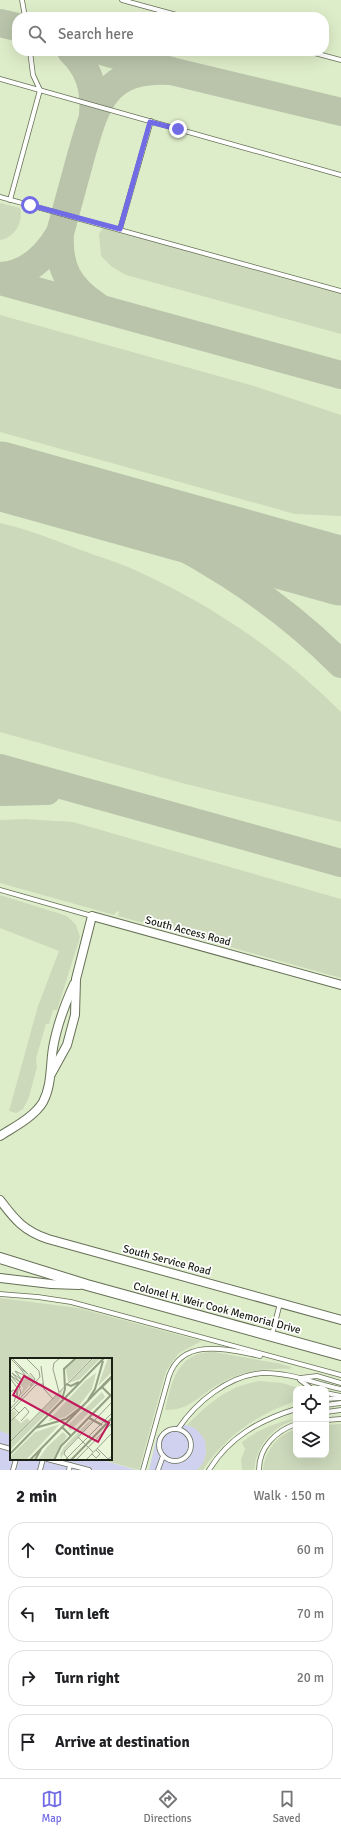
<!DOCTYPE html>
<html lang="en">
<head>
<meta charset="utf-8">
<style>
  body { margin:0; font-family:Signika,sans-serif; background:#f6f6f6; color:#202124 }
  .controls { position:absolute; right:12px; bottom:12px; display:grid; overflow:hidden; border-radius:8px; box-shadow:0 4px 16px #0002 }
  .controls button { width:36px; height:36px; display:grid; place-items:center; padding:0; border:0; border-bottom:1px solid #e0e0e0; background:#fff; color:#202124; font:20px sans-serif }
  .stop { position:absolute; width:12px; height:12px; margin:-9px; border:3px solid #716ce6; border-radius:50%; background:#fff }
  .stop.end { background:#716ce6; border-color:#fff; box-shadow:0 1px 4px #0008 }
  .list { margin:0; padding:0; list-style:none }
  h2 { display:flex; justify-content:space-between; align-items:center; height:52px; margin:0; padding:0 16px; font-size:17px }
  h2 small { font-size:13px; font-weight:400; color:#757577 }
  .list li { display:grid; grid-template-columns:26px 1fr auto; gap:12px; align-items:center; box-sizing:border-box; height:56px; margin:0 8px 8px; padding:0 8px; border:1px solid #e0e0e0; border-radius:16px }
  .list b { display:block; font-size:15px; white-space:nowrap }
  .list em { font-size:13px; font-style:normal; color:#757577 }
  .icon { flex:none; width:22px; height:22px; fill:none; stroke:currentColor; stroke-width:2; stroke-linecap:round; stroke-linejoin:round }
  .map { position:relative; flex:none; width:341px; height:1470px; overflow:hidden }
  .search { position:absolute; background:#fff; box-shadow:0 4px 16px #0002; left:12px; right:12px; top:12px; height:44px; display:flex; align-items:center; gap:10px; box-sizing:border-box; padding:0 14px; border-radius:16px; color:#757577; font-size:15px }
  .sheet { height:308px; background:#fff }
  nav { display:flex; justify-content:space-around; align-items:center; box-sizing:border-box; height:56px; border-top:1px solid #e0e0e0; background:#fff; font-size:11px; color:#757577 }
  nav a { display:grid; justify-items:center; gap:2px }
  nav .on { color:#716ce6 }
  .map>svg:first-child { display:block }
  .built { fill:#deedc9; fill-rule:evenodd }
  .green { fill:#ccd9bb }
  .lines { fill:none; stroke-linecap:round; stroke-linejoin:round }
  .taxiway { stroke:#b9c4ab; stroke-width:28 }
  .runway { stroke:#b9c4ab; stroke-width:69 }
  .building { fill:#cfd1ef }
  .service-casing { stroke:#667057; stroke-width:5.5 }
  .minor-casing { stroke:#667057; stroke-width:10 }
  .tertiary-casing { stroke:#667057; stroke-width:12 }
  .service { stroke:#fff; stroke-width:4 }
  .minor { stroke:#fff; stroke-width:8 }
  .tertiary { stroke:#fff; stroke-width:10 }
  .route { stroke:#716ce6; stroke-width:5 }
  .labels { text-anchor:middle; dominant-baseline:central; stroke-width:3.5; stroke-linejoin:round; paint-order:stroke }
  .street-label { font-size:11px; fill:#1b2015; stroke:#fff }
  .inset-river { fill:none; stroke:#939f81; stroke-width:2 }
  .inset-road { fill:none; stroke:#97a08b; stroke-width:1 }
  .view { fill:#c2185b; fill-opacity:0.15; stroke:#c2185b; stroke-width:2 }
  .inset-edge { fill:none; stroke:#1b2015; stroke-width:2 }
</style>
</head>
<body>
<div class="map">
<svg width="341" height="1470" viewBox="0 0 341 1470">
  <rect width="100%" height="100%" fill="#eaf6d9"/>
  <!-- built -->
  <path class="built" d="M0,0H341V1470H0ZM17,17H324V51H17ZM11,1359H111V1459H11ZM296,1389H326V1455H296Z"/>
  <!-- green -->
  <g class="green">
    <path d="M0,203L20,208C24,222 14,238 0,240Z"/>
    <polygon points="103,228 341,291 341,334 126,275 112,267 101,256 99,234"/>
    <polygon points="0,315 254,386 341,415 341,516 295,514 0,432"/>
    <path d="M0,523C27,529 52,539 78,549C97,556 118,562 137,571C214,606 281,652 341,712V822L182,783L0,732Z"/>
    <polygon points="24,819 73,822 341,899 341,978 118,916 119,912 117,911 114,915 0,883 0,820"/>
    <polygon points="0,895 67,916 76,925 80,937 57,1010 53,1010 49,1024 46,1024 36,1058 37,1067 29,1097 23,1109 16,1113 9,1111 38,1006 59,951 0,928"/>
    <polygon points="0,1298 78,1308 202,1341 179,1353 166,1371 139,1470 99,1459 111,1459 111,1359 11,1359 11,1435 0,1431"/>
    <path d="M214,1352L281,1364L291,1367L290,1369C265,1368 241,1371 219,1384C198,1396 191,1410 165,1410C172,1381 177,1352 214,1352Z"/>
    <path d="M259,1381L282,1383L302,1389H296V1401C259,1413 224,1437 203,1470H197C212,1456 207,1432 187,1425C208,1404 228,1386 259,1381Z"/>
    <path d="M293,1419V1420C271,1429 257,1445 254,1470H242L241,1460L245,1449L242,1442C258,1430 274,1423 293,1419Z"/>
    <path d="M341,1424V1470H263C265,1451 277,1435 296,1429V1455H326V1425Z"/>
  </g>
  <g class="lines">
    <!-- taxiway -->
    <g class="taxiway">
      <polyline points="0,23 17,27"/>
      <path d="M71,51C90,69 95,90 93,115"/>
      <polyline points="102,51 171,71 341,112"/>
      <path d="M0,276C28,275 47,255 60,233"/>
      <polyline points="0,281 341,375"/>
      <path d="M97,306C68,287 58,267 60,233C67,207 74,182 81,156C96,103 105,67 171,71"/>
      <path d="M0,478C33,488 69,497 101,509C190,544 274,597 341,664"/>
      <polyline points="0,768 341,863"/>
      <polyline points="0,792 47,791"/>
    </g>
    <!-- runway -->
    <polyline class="runway" points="0,476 341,571"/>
  </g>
  <!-- building -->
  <g class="building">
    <polygon points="182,1424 195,1428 202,1436 205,1441 206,1453 203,1463 197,1470 149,1470 157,1437 167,1428"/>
    <polygon points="0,1431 11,1435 11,1459 99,1459 136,1470 0,1470"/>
  </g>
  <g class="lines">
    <!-- service casing -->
    <g class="service-casing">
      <g id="service">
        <polyline points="22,0 25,17"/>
        <polyline points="122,0 184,17"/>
        <polyline points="307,51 341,60"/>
        <polyline points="0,79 341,175"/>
        <polyline points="0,197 341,291"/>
        <polyline points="10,200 40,90 33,75 30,51"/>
        <polyline points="120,229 151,121"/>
        <polyline points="0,890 92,916"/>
        <polyline points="0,1294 38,1297 71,1302 341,1375"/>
        <polyline points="272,1335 280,1303"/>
        <polyline points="300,1378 317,1376 341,1383"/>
        <polyline points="300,1380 312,1389"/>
        <polyline points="326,1393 341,1396"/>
        <polyline points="326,1399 341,1398"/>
        <polyline points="326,1405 341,1403"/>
        <polyline points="326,1412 341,1410"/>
        <polyline points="326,1420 341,1419"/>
        <circle cx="175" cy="1445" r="16"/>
        <path d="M178,1429C196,1402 229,1375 263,1373C289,1372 316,1384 341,1389"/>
        <polyline points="0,1446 11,1449"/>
        <polyline points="47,1459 70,1465 69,1470"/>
        <polyline points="70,1465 89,1470"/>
        <polyline points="13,1470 16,1459"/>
        <polyline points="40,1470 43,1459"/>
        <path d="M143,1470L169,1376C183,1336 229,1350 260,1356"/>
        <polyline points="158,1470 163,1456"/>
        <path d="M209,1470C229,1437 260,1420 296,1409"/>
        <path d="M259,1470C259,1447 276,1431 296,1424"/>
      </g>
    </g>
    <!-- minor casing -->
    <g class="minor-casing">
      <g id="minor">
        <polyline points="51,1074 67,1045 75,1015 76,979 92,916 341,985"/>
        <path d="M0,1136C14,1127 34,1117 43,1102C52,1085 50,1066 53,1048C57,1025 65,1004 74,984"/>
        <path d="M0,1200C15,1220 24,1231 48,1239L341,1320"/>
        <polyline points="0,1278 51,1284 79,1285"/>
      </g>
    </g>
    <!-- tertiary casing -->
    <g class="tertiary-casing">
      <polyline id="tertiary" points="0,1258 87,1285 341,1355"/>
    </g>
    <!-- service -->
    <use href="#service" class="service"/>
    <!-- minor -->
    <use href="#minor" class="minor"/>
    <!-- tertiary -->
    <use href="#tertiary" class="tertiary"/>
  </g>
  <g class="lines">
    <!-- route -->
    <polyline class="route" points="30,205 120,229 150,122 178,129"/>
  </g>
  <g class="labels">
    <!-- street labels -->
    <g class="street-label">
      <text transform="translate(188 931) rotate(15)">South Access Road</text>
      <text transform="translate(167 1260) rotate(15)">South Service Road</text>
      <text transform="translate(217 1308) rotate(15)">Colonel H. Weir Cook Memorial Drive</text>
    </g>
  </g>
  <!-- overview -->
  <g transform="translate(10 1358)">
    <rect width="102" height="102" fill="#eaf6d9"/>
    <path d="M68,0H82L58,24L56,11ZM84,0H91L70,21L59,25ZM98,0H102V14L88,28ZM86,15L82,31L68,49L55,59L38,63L75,23ZM19,16L24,21L11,38L13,29L9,26ZM53,31L49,43L0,92V85ZM92,34L95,39L60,73L58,69L60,65ZM4,52L7,55L4,59L11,65L17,60L20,63L0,84V55ZM79,63H83L56,91L51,101L50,96L54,89ZM50,66L16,102H0V99L25,74ZM53,74L57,78L42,102H28L37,89Z" fill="#ccd9bb"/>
    <path class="inset-river" d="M56,26L61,28L69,24M91,30L102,19M90,31L92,29L100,37M52,41L55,31L54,11L66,0M78,42L85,31L93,3M79,60L92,67M52,69L61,78M25,70L56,61L74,47M0,96L94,0M20,102L102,18M25,102L31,91M44,102L51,88L102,36M61,102L102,60"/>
    <path class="inset-road" d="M0,0L9,9M2,0L18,16L9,9L16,18L5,13L12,22L2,15L10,24L0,17L9,27M31,8L34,31L43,41M20,15L25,21L20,28M0,20L8,31L7,40M0,34L4,32L7,34L4,44M49,34L43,11L44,5L50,0M8,40L11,35L9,28L11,29M4,50L9,55L15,49L19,54L11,63M0,51L30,19L29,13L16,0M0,54L26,27L33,26M87,59L102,69M0,64L9,55M68,79L83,94M0,84L83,0M87,90L98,101L102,98M82,96L86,100L90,96L86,92M55,102L102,55M59,102L54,96L55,93L102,44M66,102L102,65M76,102L102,75"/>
    <path class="view" d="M14,18L99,65L88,84L3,37Z"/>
    <rect width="102" height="102" class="inset-edge"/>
  </g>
</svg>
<div class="controls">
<button><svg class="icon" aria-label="locate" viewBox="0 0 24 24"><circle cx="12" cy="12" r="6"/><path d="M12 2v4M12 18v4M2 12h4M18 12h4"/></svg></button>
<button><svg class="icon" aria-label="layers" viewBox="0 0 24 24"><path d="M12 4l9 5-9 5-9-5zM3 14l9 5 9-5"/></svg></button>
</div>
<div class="stop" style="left:30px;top:205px"></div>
<div class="stop end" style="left:178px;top:129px"></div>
<div class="search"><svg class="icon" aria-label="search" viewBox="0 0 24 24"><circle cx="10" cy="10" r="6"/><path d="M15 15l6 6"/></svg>Search here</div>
</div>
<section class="sheet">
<h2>2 min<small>Walk · 150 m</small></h2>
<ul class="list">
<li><svg class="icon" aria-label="ahead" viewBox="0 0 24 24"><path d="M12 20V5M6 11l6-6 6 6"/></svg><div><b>Continue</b></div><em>60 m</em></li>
<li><svg class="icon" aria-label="left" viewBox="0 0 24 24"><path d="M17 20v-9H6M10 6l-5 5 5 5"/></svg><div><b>Turn left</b></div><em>70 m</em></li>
<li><svg class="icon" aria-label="right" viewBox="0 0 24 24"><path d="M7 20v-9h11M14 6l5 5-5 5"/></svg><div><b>Turn right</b></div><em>20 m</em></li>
<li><svg class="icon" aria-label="arrive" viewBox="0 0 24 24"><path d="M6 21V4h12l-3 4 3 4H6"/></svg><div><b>Arrive at destination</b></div></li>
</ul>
</section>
<nav>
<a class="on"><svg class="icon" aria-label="map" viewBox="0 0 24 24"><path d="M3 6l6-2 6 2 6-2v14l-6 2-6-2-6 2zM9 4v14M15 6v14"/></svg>Map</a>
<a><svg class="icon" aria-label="directions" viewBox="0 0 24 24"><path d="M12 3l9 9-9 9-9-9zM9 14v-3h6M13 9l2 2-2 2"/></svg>Directions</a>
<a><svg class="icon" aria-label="saved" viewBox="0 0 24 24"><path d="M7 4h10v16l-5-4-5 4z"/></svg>Saved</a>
</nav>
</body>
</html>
